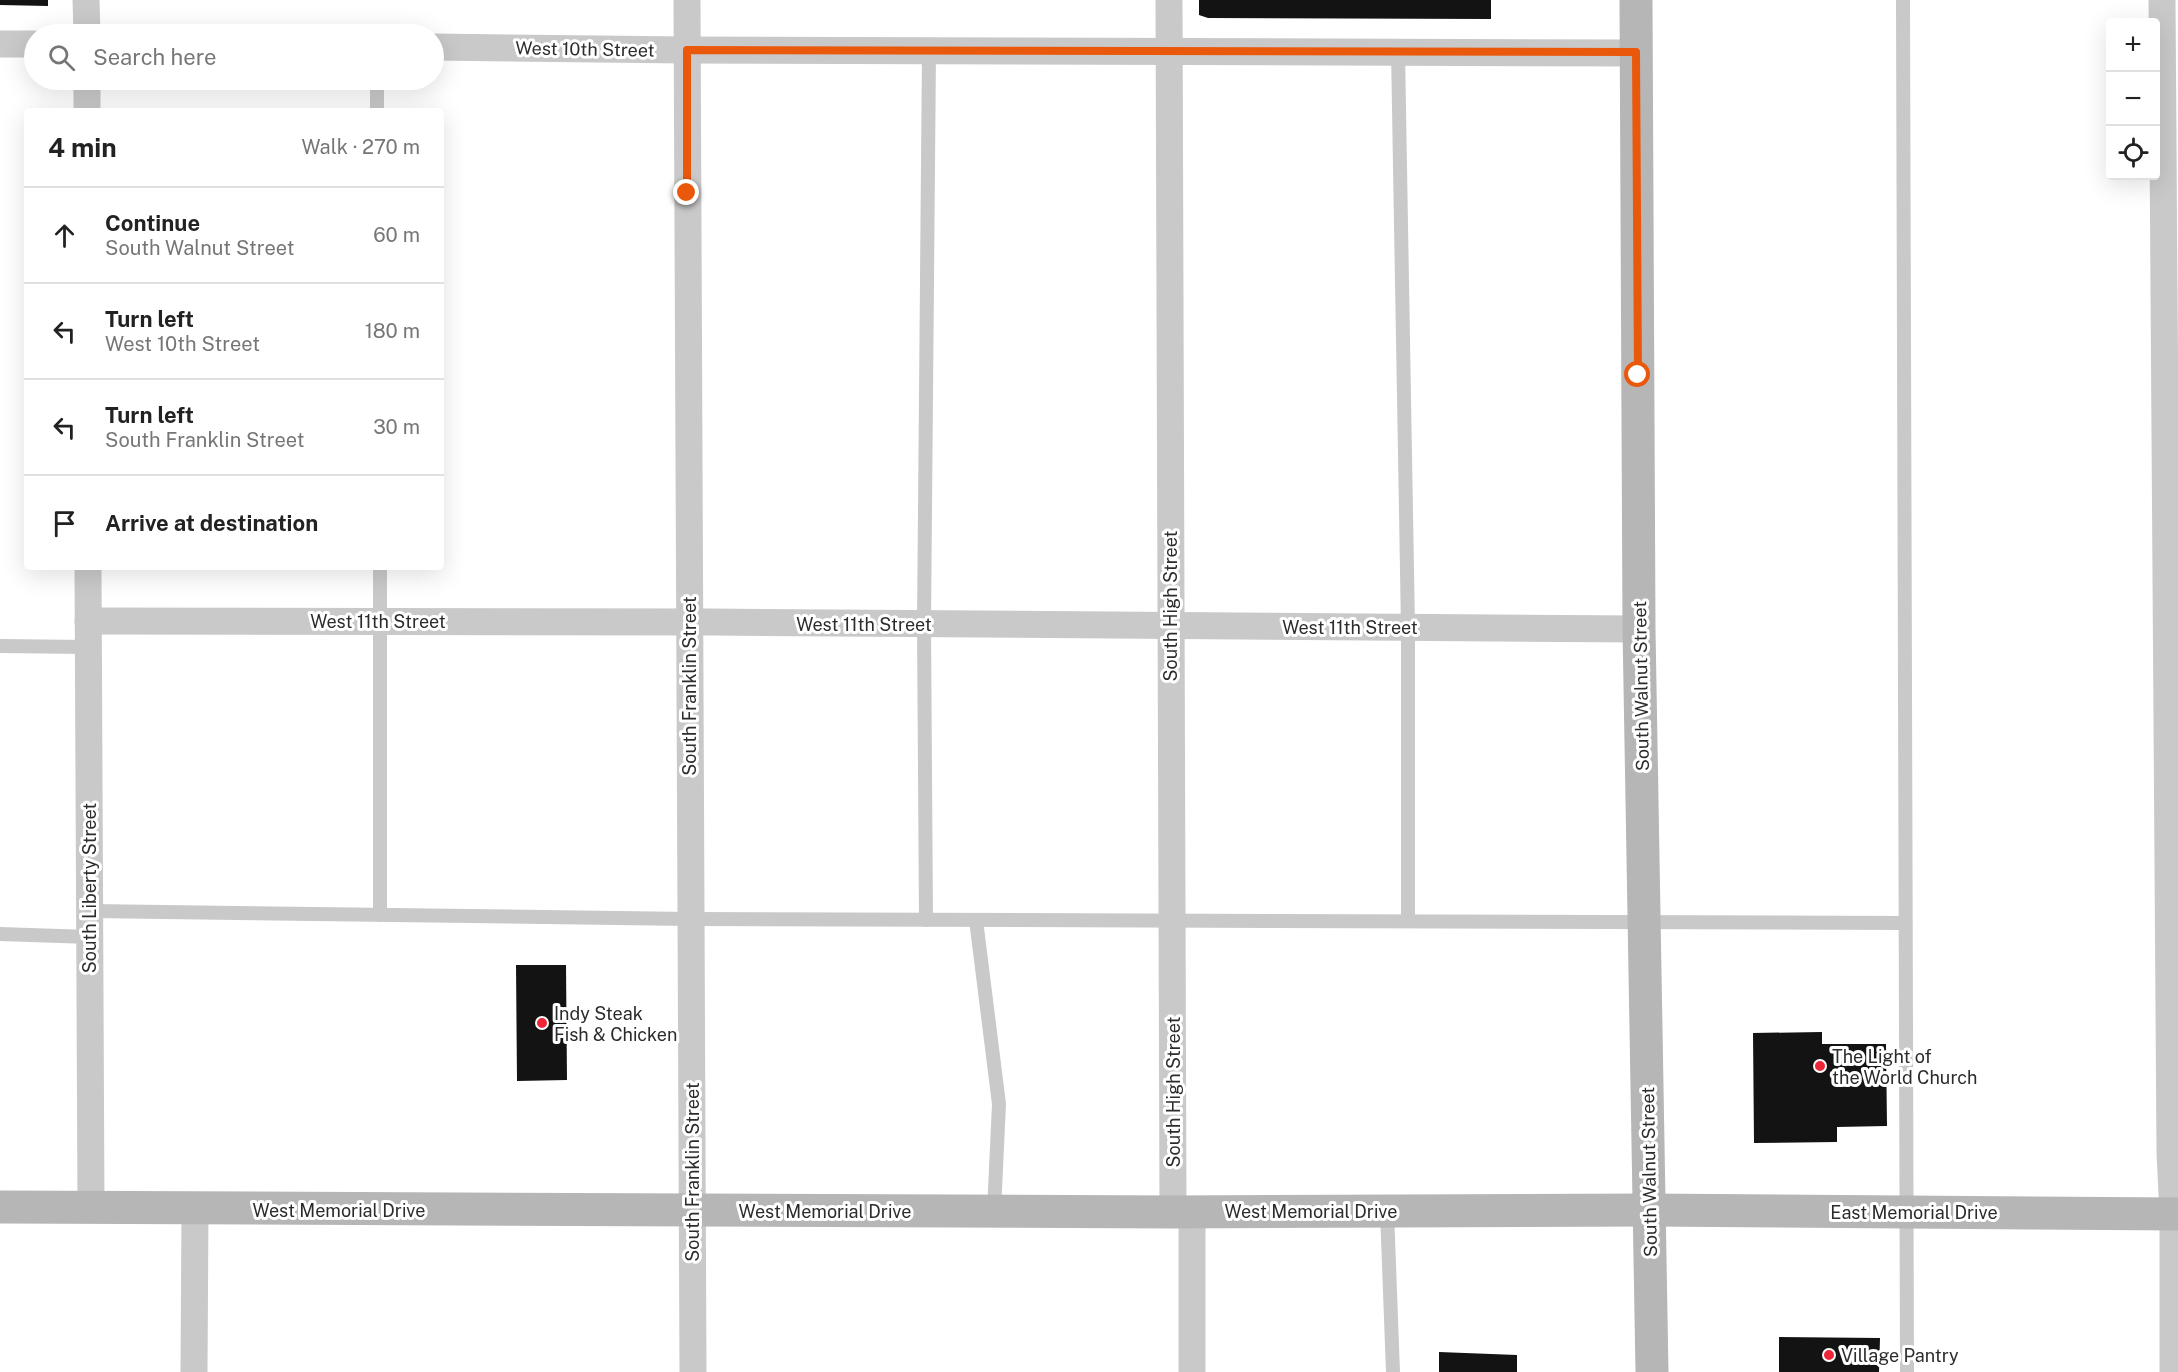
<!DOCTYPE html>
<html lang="en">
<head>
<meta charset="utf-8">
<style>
  body { margin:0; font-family:"Public Sans",sans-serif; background:#f6f6f6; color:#222 }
  .controls { position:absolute; right:18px; top:18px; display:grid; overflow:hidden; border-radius:6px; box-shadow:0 6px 24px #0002 }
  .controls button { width:54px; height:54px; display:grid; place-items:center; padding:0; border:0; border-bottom:2px solid #e0e0e0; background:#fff; color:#222; font:30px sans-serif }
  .stop { position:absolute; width:18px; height:18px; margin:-14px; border:4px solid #ea580c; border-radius:50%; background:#fff }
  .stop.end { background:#ea580c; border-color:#fff; box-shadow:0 2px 6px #0008 }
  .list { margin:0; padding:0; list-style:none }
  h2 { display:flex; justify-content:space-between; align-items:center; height:78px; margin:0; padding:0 24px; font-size:26px }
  h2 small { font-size:20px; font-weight:400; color:#767676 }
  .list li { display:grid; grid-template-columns:39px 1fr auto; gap:18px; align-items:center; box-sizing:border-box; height:96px; padding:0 24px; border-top:2px solid #e0e0e0 }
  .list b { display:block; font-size:22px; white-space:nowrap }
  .list p { margin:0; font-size:20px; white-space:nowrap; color:#767676 }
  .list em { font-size:20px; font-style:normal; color:#767676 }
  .icon { flex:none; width:33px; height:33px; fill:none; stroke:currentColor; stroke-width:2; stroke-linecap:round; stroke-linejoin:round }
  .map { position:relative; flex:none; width:2178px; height:1372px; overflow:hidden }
  .search { position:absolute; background:#fff; box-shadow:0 6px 24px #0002; left:24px; top:24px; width:420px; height:66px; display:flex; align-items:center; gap:15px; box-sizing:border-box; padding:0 21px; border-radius:33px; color:#767676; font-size:22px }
  .panel { position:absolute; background:#fff; box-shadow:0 6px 24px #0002; left:24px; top:108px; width:420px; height:462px; border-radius:6px }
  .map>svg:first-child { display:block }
  .building { fill:#131313 }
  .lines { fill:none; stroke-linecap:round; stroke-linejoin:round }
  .lane { stroke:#c9c9c9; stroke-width:14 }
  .street { stroke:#c9c9c9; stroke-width:27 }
  .secondary { stroke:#b6b6b6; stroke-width:33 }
  .route { stroke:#ea580c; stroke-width:8 }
  .poi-dot { fill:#ec2537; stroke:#fff; stroke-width:2 }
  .labels { text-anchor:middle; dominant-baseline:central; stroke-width:6; stroke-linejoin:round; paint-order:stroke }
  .street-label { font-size:18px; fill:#2c2c2c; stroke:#fff }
  .poi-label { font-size:18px; fill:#2c2c2c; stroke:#fff; text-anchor:start }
</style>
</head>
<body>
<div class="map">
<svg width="2178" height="1372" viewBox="0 0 2178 1372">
  <rect width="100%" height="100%" fill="#fff"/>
  <!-- building -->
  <g class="building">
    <polygon points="0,0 48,0 48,6 0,5"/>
    <polygon points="1199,0 1491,0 1491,19 1208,18 1199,15"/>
    <polygon points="516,965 566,965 567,1080 517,1081"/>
    <polygon points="1822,1032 1822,1044 1886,1044 1887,1126 1837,1127 1837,1142 1754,1143 1753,1033"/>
    <polygon points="1779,1337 1880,1338 1879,1372 1779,1372"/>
    <polygon points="1439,1352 1517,1355 1517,1372 1439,1372"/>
  </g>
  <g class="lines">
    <!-- lane -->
    <g class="lane">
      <polyline points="1903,0 1907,1372"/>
      <polyline points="1398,51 1408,628 1408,921"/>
      <polyline points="377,80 377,111"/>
      <polyline points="380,567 380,915"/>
      <polyline points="0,646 88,647"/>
      <polyline points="90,911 690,919 1905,923"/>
      <polyline points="926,920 924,624 929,50"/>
      <polyline points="976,920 999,1104 994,1211"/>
      <polyline points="0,934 90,937"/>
      <polyline points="1387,1211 1393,1372"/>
    </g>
    <!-- street -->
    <g class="street">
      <polyline points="86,0 87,34"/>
      <polyline points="687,0 693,1372"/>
      <polyline points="1169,0 1173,1212"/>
      <polyline points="2162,0 2170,1153 2173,1214 2173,1372"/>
      <polyline points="0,44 34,44"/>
      <polyline points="434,47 687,50 1636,53"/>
      <polyline points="87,80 87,111"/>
      <polyline points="88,567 91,1208"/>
      <polyline points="88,621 712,622 1639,629"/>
      <polyline points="1192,1212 1192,1372"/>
      <polyline points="194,1372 195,1209"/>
    </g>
    <!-- secondary -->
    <g class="secondary">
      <polyline points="1636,0 1639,629 1652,1372"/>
      <polyline points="0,1207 1173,1212 1649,1210 2178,1214"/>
    </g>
  </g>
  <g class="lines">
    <!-- route -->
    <polyline class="route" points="687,193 687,50 1636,52 1638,375"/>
  </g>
  <!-- markers -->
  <g class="poi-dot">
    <circle cx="542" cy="1023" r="6"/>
    <circle cx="1820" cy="1066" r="6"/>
    <circle cx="1829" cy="1355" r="6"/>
  </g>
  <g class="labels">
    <!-- street labels -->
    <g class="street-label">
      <text transform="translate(585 49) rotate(1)">West 10th Street</text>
      <text transform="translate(1170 606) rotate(-90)">South High Street</text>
      <text x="378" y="621">West 11th Street</text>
      <text x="864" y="624">West 11th Street</text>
      <text x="1350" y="627">West 11th Street</text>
      <text transform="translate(689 686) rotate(-90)">South Franklin Street</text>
      <text transform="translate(1641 686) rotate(-91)">South Walnut Street</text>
      <text transform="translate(89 888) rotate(-90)">South Liberty Street</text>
      <text transform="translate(1173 1092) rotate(-90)">South High Street</text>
      <text transform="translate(692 1172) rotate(-90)">South Franklin Street</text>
      <text transform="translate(1649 1172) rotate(-91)">South Walnut Street</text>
      <text x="339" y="1210">West Memorial Drive</text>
      <text x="825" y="1211">West Memorial Drive</text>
      <text x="1311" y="1211">West Memorial Drive</text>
      <text x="1914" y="1212">East Memorial Drive</text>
    </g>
    <!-- poi labels -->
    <g class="poi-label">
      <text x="554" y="1013">Indy Steak<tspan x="554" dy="21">Fish &amp; Chicken</tspan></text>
      <text x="1832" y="1056">The Light of<tspan x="1832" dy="21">the World Church</tspan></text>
      <text x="1841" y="1355">Village Pantry</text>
    </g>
  </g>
</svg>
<div class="controls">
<button>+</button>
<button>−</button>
<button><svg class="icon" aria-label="locate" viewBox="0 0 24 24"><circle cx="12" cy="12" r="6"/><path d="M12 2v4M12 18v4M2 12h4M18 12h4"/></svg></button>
</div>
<div class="stop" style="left:1638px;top:375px"></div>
<div class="stop end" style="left:687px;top:193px"></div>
<div class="search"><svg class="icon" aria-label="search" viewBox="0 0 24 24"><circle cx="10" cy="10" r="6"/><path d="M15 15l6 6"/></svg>Search here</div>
<section class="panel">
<h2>4 min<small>Walk · 270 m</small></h2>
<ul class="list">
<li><svg class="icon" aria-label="ahead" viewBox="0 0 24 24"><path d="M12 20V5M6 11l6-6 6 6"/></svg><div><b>Continue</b><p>South Walnut Street</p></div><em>60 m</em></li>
<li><svg class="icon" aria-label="left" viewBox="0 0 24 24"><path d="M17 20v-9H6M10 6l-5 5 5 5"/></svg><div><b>Turn left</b><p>West 10th Street</p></div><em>180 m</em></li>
<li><svg class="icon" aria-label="left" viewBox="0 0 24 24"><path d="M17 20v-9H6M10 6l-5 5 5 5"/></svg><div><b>Turn left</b><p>South Franklin Street</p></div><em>30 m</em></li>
<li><svg class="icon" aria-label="arrive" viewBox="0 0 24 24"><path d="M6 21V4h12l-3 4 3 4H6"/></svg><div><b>Arrive at destination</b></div></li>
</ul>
</section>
</div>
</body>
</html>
